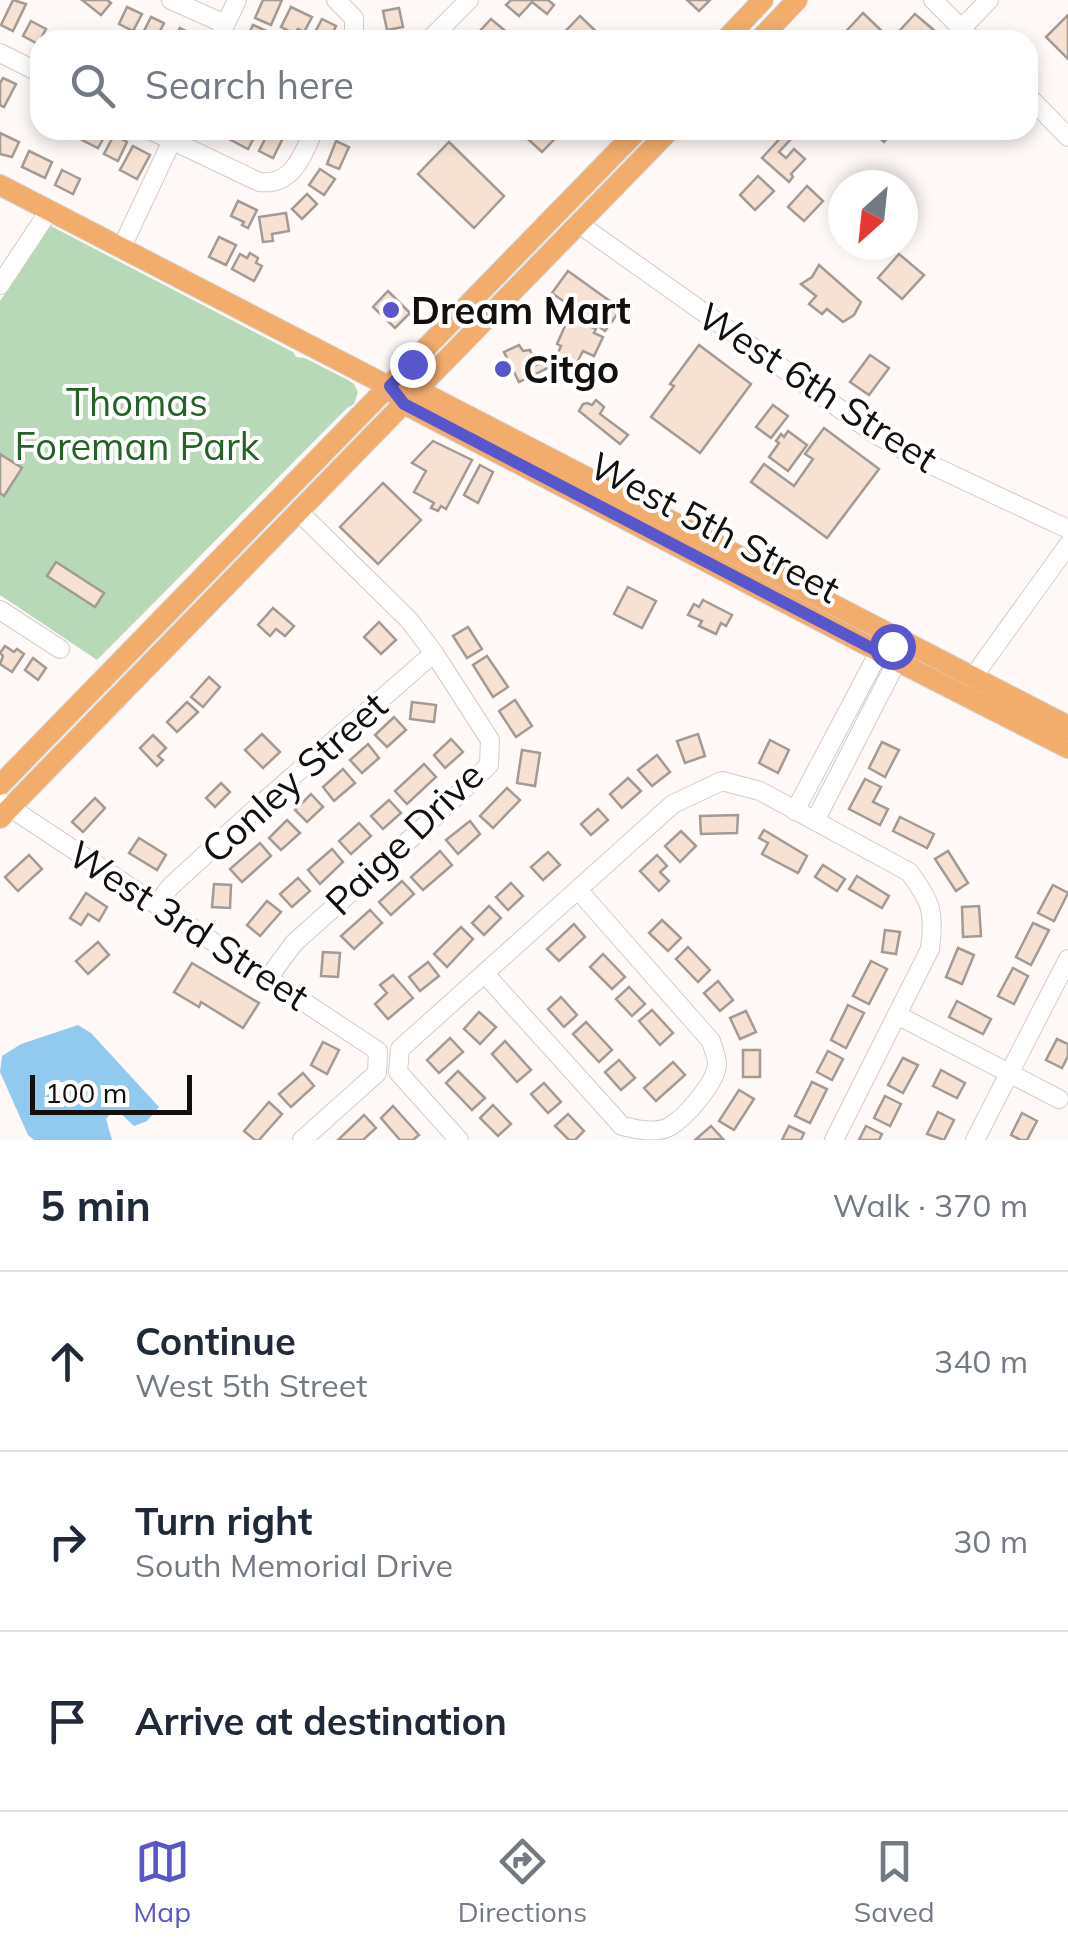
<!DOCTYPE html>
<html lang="en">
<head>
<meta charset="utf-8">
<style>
  body { margin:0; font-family:Mulish,sans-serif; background:#f6f6f7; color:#1f2937 }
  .compass { position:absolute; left:828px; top:170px; width:90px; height:90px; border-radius:50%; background:#fff; box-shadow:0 5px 15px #0003; rotate:207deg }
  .scale { position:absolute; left:30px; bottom:25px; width:162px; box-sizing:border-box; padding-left:10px; border:5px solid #120f0d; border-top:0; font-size:28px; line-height:35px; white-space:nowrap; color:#120f0d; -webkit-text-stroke:8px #fff; paint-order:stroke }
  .stop { position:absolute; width:30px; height:30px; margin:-22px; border:8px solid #5756cd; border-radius:50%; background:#fff }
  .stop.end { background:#5756cd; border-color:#fff; box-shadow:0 2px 10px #0008 }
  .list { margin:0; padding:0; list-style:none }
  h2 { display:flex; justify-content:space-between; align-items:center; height:130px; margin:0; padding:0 40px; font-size:42px }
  h2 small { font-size:32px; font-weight:400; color:#747a83 }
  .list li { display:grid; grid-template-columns:65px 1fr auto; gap:30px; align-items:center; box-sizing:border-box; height:180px; padding:0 40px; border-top:2px solid #e0e1e3 }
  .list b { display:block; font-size:38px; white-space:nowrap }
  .list p { margin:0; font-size:32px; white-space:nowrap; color:#747a83 }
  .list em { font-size:32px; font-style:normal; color:#747a83 }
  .icon { flex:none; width:55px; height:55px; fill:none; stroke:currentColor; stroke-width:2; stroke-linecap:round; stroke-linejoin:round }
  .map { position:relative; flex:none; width:1068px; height:1140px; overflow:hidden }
  .search { position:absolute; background:#fff; box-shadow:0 5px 15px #0003; left:30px; right:30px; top:30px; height:110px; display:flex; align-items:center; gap:25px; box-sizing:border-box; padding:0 35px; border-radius:30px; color:#747a83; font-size:38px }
  .sheet { height:670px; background:#fff }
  nav { display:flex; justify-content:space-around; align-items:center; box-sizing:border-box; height:140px; border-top:2px solid #e0e1e3; background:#fff; font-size:28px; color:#747a83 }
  nav a { display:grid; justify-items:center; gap:5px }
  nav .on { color:#5756cd }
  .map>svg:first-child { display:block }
  .green { fill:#b8d9b7 }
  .water { fill:#91c9ef }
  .building { fill:#f7e1d2; stroke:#a29a95; stroke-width:2.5 }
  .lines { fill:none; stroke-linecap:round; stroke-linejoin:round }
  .minor-casing { stroke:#d4ccc6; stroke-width:20 }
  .major-casing { stroke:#d4d4d3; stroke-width:22 }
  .minor { stroke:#fff; stroke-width:18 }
  .major { stroke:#f2ad6d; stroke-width:20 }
  .route { stroke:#5756cd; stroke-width:12 }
  .poi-dot { fill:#5756cd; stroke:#fff; stroke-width:4 }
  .labels { text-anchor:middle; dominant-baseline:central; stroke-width:8; stroke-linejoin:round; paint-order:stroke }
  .poi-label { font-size:38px; font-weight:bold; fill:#120f0d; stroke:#fff; text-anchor:start }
  .street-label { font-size:38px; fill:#120f0d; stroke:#fff }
  .park-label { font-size:38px; fill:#256228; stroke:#fff }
</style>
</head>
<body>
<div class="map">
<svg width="1068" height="1140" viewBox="0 0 1068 1140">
  <rect width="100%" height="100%" fill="#fef9f6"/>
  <!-- green -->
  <polygon class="green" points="49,225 293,352 296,357 305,358 348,380 354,384 358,392 354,404 347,408 97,660 0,595 0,301"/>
  <!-- water -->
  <polygon class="water" points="78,1025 91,1033 159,1107 147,1121 134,1126 119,1112 111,1113 106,1119 112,1140 34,1140 28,1135 0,1072 2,1056 21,1044"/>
  <!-- building -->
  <g class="building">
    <polygon points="13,0 26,4 13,31 1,25"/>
    <polygon points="82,0 107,0 111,3 101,15"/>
    <polygon points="263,0 282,0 271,25 255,18"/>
    <polygon points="511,0 548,0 554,5 547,14 532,2 519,16 506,5"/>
    <polygon points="687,0 710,0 699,11"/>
    <polygon points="127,7 142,14 133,31 119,24"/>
    <polygon points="291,7 312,17 304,32 298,29 295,34 281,27"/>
    <polygon points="399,8 403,27 387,30 383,11"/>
    <polygon points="863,13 887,36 883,40 838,40"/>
    <polygon points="915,14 936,32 929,40 891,40"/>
    <polygon points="1068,15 1068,59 1046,37"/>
    <polygon points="580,16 605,40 557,40"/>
    <polygon points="151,17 164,23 157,37 144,31"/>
    <polygon points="322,19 336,26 329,40 311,40"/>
    <polygon points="491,19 510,35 506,40 487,40 478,33"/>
    <polygon points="31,21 46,29 38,44 23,36"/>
    <polygon points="253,25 269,32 266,38 270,40 246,40"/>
    <polygon points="180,28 198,37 197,40 174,40"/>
    <polygon points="3,78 16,84 4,107 0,105 0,83"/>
    <polygon points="87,130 102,130 107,132 98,148 82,140"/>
    <polygon points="233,130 257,132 248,149 229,139"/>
    <polygon points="518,130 563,130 542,152"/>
    <polygon points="871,130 895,130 884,142"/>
    <polygon points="269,131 283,138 273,158 259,151"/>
    <polygon points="0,133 19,142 12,157 0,154"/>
    <polygon points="784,134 790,140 779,152 786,158 794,149 805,159 791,174 793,177 789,182 762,158"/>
    <polygon points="114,135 127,142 118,161 104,154"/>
    <polygon points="336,141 349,147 339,169 327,164"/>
    <polygon points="449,142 504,196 474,228 418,174"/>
    <polygon points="133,146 150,155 137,179 120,170"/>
    <polygon points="29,151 52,162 45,178 22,167"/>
    <polygon points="320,169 335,179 324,195 309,185"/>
    <polygon points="62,170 80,179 73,194 55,185"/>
    <polygon points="758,176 774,191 755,210 740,195"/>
    <polygon points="807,186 823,201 804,221 788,207"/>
    <polygon points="307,194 317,204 302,219 292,209"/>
    <polygon points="238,201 257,210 248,228 242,225 244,222 231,216"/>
    <polygon points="286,213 289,231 272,234 273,241 263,242 259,217"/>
    <polygon points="219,237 236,245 226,265 209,257"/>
    <polygon points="250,253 258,258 256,263 262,266 254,281 232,269 240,254 247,258"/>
    <polygon points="899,254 924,275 902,299 878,278"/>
    <polygon points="819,265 861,302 854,315 843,322 827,309 822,314 809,304 816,296 801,284 812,277"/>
    <polygon points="568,271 621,309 605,331 552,293"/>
    <polygon points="388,291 410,313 395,328 373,307"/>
    <polygon points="569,317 596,329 594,333 603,337 594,356 583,351 574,368 555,360 561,346 557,344"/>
    <polygon points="519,345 523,351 530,350 536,365 542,362 548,368 519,382 504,352"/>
    <polygon points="699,345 751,384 700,453 651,417 674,386 670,384"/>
    <polygon points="870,355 889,368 869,395 850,382"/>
    <polygon points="596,400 604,407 600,414 628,435 620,444 579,411 583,404 587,403 592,405"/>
    <polygon points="773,405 788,416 771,438 756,427"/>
    <polygon points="824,428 879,469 827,538 751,482 764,464 794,486 813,459 805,454"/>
    <polygon points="788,431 807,445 788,471 769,457 779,443 776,441 781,434 784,437"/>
    <polygon points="433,441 472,460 446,509 441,506 438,511 431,508 434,503 414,492 426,471 412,463"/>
    <polygon points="0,454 22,468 4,496 0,493"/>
    <polygon points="480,465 493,472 478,503 464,495"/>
    <polygon points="383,483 421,520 378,564 340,527"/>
    <polygon points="56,562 104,593 95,607 47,576"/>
    <polygon points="628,587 656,601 642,628 614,614"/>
    <polygon points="703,600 732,615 726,626 721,623 716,634 699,626 702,621 688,615 694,604 699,607"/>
    <polygon points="273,608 294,626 285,636 276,629 270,636 258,625"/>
    <polygon points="379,622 396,640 381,654 364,637"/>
    <polygon points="468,627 482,649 467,658 453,636"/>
    <polygon points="5,646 14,652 17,649 24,654 12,672 0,664 3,656 0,653"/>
    <polygon points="487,656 508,687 493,697 473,665"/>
    <polygon points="33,658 46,668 38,680 25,670"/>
    <polygon points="209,677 220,687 203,707 191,697"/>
    <polygon points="515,700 532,726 516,737 499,711"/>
    <polygon points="187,702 198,712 177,732 167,722"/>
    <polygon points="412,702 436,705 434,722 410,719"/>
    <polygon points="394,717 406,730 387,747 375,735"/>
    <polygon points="262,734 280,752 263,768 245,750"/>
    <polygon points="698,734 705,756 685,763 677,741"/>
    <polygon points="153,735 166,748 158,756 163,760 157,766 140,748"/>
    <polygon points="451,739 463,752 445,768 434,755"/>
    <polygon points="770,740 789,750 778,773 759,763"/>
    <polygon points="882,742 899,750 885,777 869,768"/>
    <polygon points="368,744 379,758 362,773 350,760"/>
    <polygon points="522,750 540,753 535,786 517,783"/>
    <polygon points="657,755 670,772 652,786 638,770"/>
    <polygon points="424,764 436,777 407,804 395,791"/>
    <polygon points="343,769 355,783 334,801 323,787"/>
    <polygon points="628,778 641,791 622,808 610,794"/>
    <polygon points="865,779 881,787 873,802 888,809 880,825 849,809"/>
    <polygon points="221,783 230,792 215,807 206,798"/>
    <polygon points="507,788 520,800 493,828 480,816"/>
    <polygon points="311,794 323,807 307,822 295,810"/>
    <polygon points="95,798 105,808 83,832 72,822"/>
    <polygon points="389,800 401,813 383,829 371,816"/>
    <polygon points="598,809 608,820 591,835 581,824"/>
    <polygon points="738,815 737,833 701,834 700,816"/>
    <polygon points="900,817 934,834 927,848 893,831"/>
    <polygon points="287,820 300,833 281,850 269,838"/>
    <polygon points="470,821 480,834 458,854 446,840"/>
    <polygon points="359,823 371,836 351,854 339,841"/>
    <polygon points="764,830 807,856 798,873 762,854 768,843 759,838"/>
    <polygon points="681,831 696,846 680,862 665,846"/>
    <polygon points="139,838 166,855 157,870 129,853"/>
    <polygon points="260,843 271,856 242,882 230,869"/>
    <polygon points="332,849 343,862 320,884 308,870"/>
    <polygon points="440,851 452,865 423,890 411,877"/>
    <polygon points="948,851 968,883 956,891 935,859"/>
    <polygon points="548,852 560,865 543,880 531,867"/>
    <polygon points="29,855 42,869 18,891 5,877"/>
    <polygon points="657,855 667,866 660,872 669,881 659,891 640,871"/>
    <polygon points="823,865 845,879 837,891 815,877"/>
    <polygon points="857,876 889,896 882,908 849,889"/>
    <polygon points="298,878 310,891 292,907 280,894"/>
    <polygon points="402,881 414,894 391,915 379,902"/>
    <polygon points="511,883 523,896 508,910 496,897"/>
    <polygon points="214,884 231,885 230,908 212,907"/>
    <polygon points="1053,885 1068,893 1054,921 1038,913"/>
    <polygon points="86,893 107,907 99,921 88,914 81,925 70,918"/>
    <polygon points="267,901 281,912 260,936 247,925"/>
    <polygon points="489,906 501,918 484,935 472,923"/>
    <polygon points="979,906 981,936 963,937 962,907"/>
    <polygon points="370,910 382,923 354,949 341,936"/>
    <polygon points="662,920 681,938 668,951 649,933"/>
    <polygon points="1033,923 1049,930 1031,965 1016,957"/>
    <polygon points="574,924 585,937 559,961 547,949"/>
    <polygon points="461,927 473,939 447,967 434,954"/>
    <polygon points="885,930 900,932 896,954 882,952"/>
    <polygon points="98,942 109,955 88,974 76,961"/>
    <polygon points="688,947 710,970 698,982 676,959"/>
    <polygon points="958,948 974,955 962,984 946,977"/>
    <polygon points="323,952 340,953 338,977 321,976"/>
    <polygon points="603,954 625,977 612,989 590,967"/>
    <polygon points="871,961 887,969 869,1004 853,996"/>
    <polygon points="428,962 439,976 420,991 409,977"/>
    <polygon points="192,963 259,1003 243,1028 201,1002 199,1007 174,992"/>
    <polygon points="1013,968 1028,976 1014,1004 998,996"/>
    <polygon points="393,975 413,998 388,1019 375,1004 387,993 380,985"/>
    <polygon points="718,981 733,1000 720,1011 704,993"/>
    <polygon points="629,987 645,1004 632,1016 616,999"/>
    <polygon points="561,997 577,1015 564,1027 548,1009"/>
    <polygon points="957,1001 991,1019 983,1034 949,1017"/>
    <polygon points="848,1005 864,1013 846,1048 831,1040"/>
    <polygon points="652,1010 673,1033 660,1045 639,1021"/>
    <polygon points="746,1011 756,1032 740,1039 730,1018"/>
    <polygon points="479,1012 496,1027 480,1044 464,1029"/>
    <polygon points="586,1022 612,1050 599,1062 573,1034"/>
    <polygon points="450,1038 463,1052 439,1073 427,1060"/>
    <polygon points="1057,1039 1068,1044 1068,1056 1062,1068 1046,1060"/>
    <polygon points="505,1041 531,1070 517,1082 492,1054"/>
    <polygon points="323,1042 339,1050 327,1074 311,1065"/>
    <rect x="743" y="1050" width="17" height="27"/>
    <polygon points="828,1051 843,1059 832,1080 817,1072"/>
    <polygon points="903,1058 918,1065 903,1093 888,1085"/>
    <polygon points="619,1060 635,1078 621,1090 605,1072"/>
    <polygon points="673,1062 685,1075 656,1101 644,1088"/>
    <polygon points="941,1070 965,1083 957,1098 933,1086"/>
    <polygon points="458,1071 485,1098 472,1110 446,1083"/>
    <polygon points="303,1073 314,1086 291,1107 279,1094"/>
    <polygon points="812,1082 827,1089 810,1123 795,1116"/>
    <polygon points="544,1083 561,1102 548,1113 531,1094"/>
    <polygon points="739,1090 754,1099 734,1130 719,1121"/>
    <polygon points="885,1096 901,1104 890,1126 874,1118"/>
    <polygon points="269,1102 282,1114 259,1140 255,1140 244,1131"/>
    <polygon points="493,1105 511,1124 498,1136 480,1118"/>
    <polygon points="393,1106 419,1135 413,1140 400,1140 381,1118"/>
    <polygon points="938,1112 954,1120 944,1140 927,1134"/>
    <polygon points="1022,1113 1037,1121 1027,1140 1021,1140 1011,1135"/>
    <polygon points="568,1114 584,1131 575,1140 569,1140 555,1126"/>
    <polygon points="364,1115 376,1128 363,1140 338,1140"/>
    <polygon points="711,1126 723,1139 695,1140"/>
    <polygon points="789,1126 804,1133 801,1140 782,1140"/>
    <polygon points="866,1126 882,1134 879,1140 859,1140"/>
  </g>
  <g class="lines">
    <!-- minor casing -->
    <g class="minor-casing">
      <g id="minor">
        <polyline points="171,0 225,24"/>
        <polyline points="336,0 354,18 354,40"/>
        <polyline points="933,0 973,40"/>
        <polyline points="961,29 989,0"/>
        <polyline points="218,40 237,0"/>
        <polyline points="429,40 469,0"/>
        <polyline points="0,53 40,73"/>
        <polyline points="1028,96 1068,137"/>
        <path d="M150,130L259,182C293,186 302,156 314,130"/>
        <polyline points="579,224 875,434 925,462 1068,529"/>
        <polyline points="121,249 177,130"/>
        <polyline points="0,285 49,211"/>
        <polyline points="0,610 60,649"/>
        <polyline points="973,677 1068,545"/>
        <polyline points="0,801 378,1051 377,1073 302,1140"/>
        <polyline points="795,811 879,652"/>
        <polyline points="815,821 897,661"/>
        <polyline points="157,904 171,886 253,811 434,653"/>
        <path d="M485,974L622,1126C636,1129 655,1134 669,1127C685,1118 716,1083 717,1064C717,1057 713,1048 711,1041L579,891"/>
        <polyline points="269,977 294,943 428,823 489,765 490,740 434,653 409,620 299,512"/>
        <polyline points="897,1015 1059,1099"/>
        <path d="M459,1140L398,1072L400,1049L673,804L722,781L760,791L909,872C931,901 935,912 930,949L834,1140"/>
        <polyline points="975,1140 1068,959"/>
      </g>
    </g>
    <!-- major casing -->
    <g class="major-casing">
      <g id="major">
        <polyline points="725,40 763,0"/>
        <polyline points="759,40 797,0"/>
        <polyline points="0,185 390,387 418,390 1068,726"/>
        <polyline points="397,396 404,404 897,661 1068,748"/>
        <polyline points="0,785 638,130"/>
        <polyline points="0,818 670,130"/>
      </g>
    </g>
    <!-- minor -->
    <use href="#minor" class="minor"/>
    <!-- major -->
    <use href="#major" class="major"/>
  </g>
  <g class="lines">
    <!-- route -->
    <polyline class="route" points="412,364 390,386 404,404 879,652 884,646 892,646"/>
  </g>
  <!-- markers -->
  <g class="poi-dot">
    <circle cx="391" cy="310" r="10"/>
    <circle cx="503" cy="369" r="10"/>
  </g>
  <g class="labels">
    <!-- poi labels -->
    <g class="poi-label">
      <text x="411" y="310">Dream Mart</text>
      <text x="523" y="369">Citgo</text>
    </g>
    <!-- street labels -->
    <g class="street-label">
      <text transform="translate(818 387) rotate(33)">West 6th Street</text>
      <text transform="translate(715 527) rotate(28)">West 5th Street</text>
      <text transform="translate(294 777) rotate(-42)">Conley Street</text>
      <text transform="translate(404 838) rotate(-44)">Paige Drive</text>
      <text transform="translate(189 925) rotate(33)">West 3rd Street</text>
    </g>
    <!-- park labels -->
    <g class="park-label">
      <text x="137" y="402">Thomas<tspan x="137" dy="44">Foreman Park</tspan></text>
    </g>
  </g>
</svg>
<svg class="compass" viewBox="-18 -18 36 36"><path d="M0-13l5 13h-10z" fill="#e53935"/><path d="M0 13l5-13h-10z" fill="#747a83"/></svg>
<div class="scale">100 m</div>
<div class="stop" style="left:892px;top:646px"></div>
<div class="stop end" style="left:412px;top:364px"></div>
<div class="search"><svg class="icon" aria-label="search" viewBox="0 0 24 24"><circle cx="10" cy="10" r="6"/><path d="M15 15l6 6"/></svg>Search here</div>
</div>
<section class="sheet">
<h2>5 min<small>Walk · 370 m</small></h2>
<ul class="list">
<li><svg class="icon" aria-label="ahead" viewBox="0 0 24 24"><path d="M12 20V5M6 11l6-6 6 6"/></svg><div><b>Continue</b><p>West 5th Street</p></div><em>340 m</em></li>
<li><svg class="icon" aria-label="right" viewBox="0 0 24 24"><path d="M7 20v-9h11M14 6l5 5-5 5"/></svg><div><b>Turn right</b><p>South Memorial Drive</p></div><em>30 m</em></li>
<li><svg class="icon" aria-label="arrive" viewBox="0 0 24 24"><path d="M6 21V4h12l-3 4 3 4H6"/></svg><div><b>Arrive at destination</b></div></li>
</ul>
</section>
<nav>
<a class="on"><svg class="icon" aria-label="map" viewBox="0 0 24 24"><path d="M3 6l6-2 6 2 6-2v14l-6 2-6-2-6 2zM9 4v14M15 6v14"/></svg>Map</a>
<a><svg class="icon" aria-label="directions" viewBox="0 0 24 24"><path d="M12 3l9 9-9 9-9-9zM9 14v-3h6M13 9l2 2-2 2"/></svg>Directions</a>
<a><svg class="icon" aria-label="saved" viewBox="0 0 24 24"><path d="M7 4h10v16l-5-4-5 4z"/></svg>Saved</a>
</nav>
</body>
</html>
